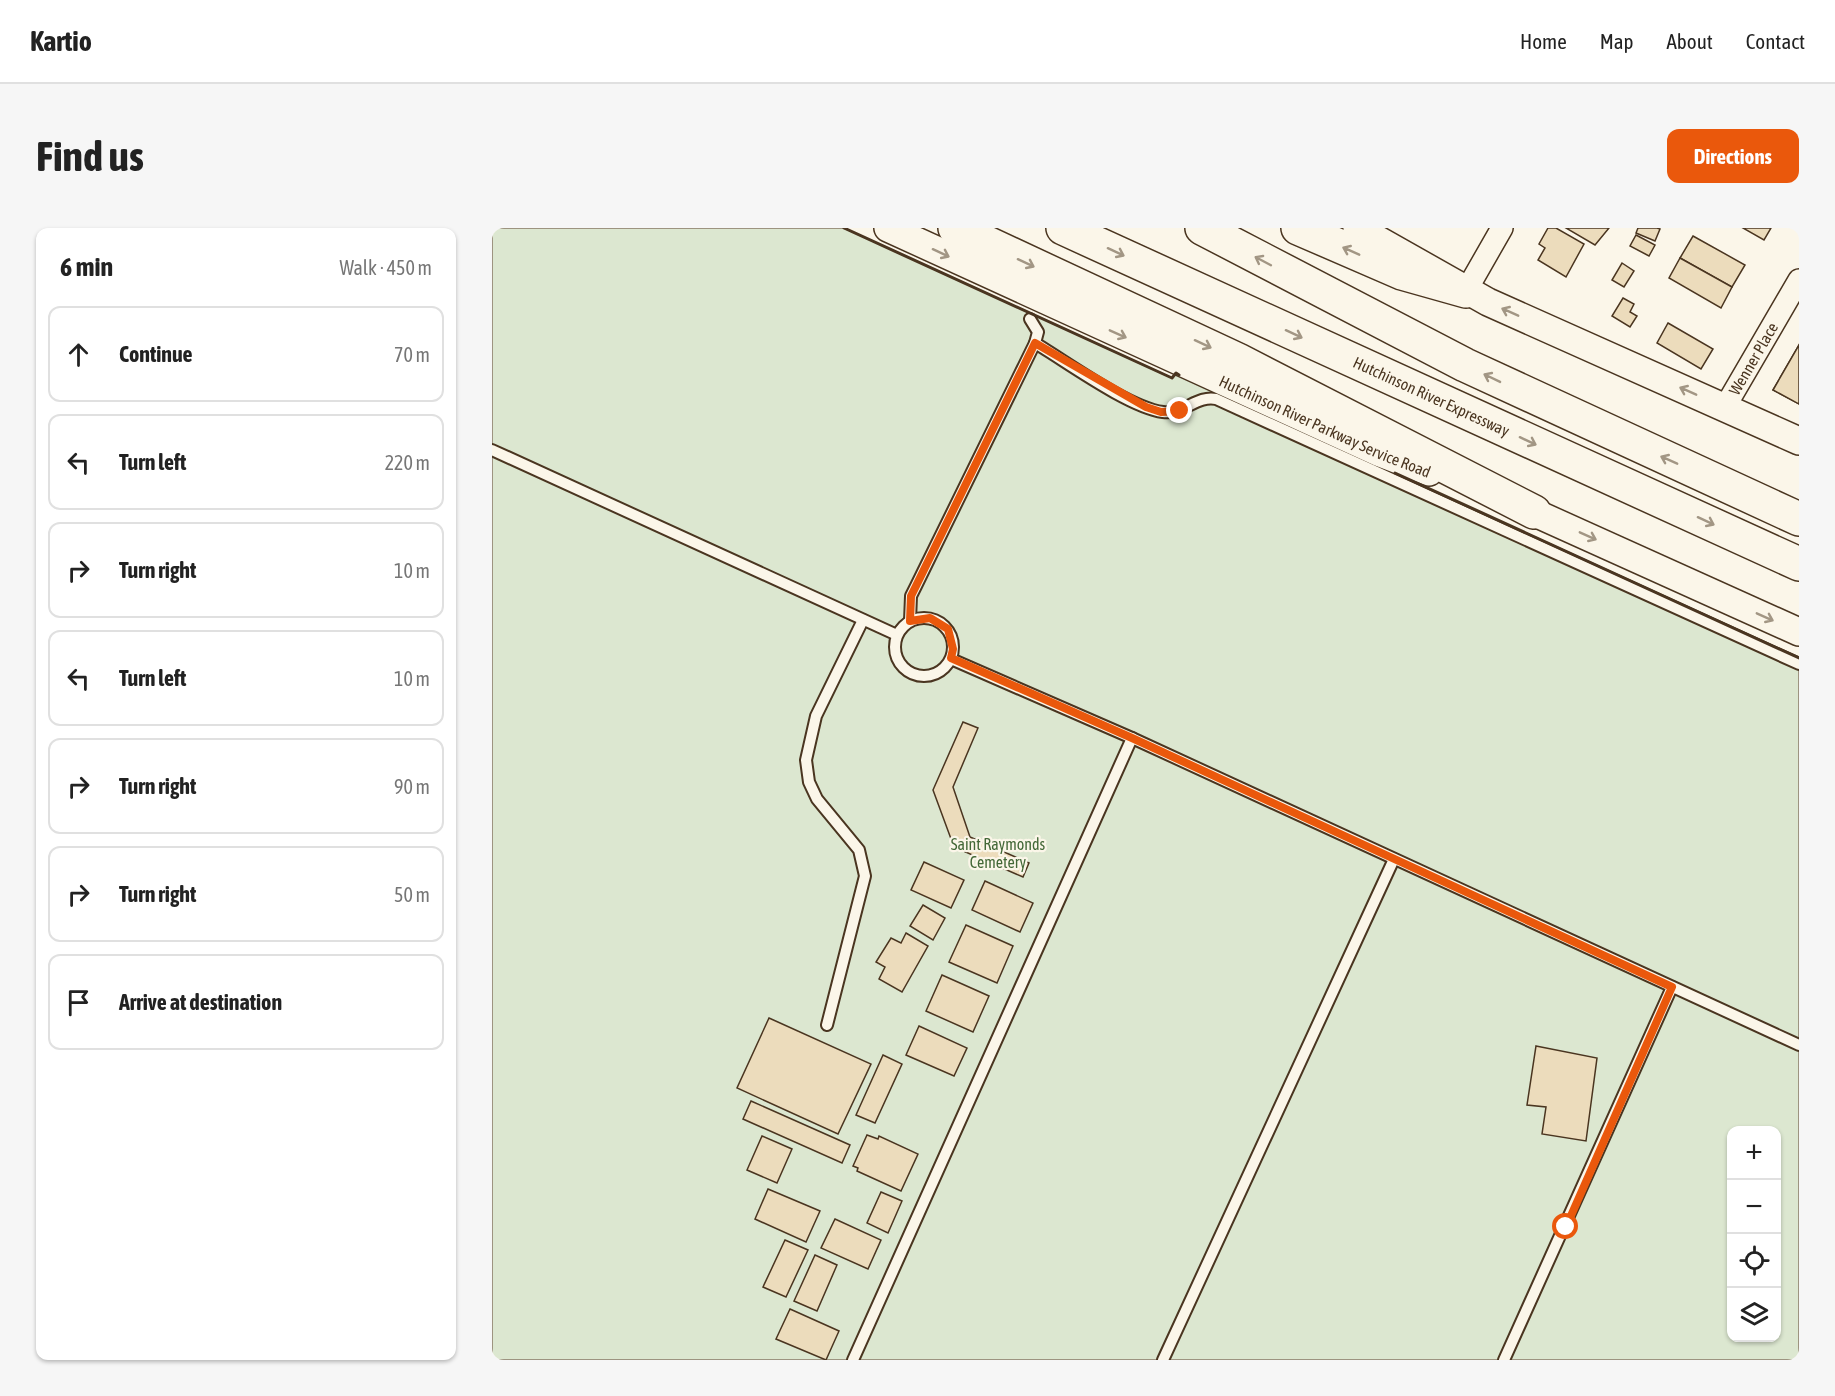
<!DOCTYPE html>
<html lang="en">
<head>
<meta charset="utf-8">
<style>
  body { margin:0; font-family:"Asap Condensed",sans-serif; background:#f6f6f6; color:#222 }
  .controls { position:absolute; right:18px; bottom:18px; display:grid; overflow:hidden; border-radius:12px; box-shadow:0 2px 4px #0004 }
  .controls button { width:54px; height:54px; display:grid; place-items:center; padding:0; border:0; border-bottom:2px solid #e0e0e0; background:#fff; color:#222; font:30px sans-serif }
  .stop { position:absolute; width:18px; height:18px; margin:-14px; border:4px solid #ea580c; border-radius:50%; background:#fff }
  .stop.end { background:#ea580c; border-color:#fff; box-shadow:0 2px 6px #0008 }
  .list { margin:0; padding:0; list-style:none }
  h2 { display:flex; justify-content:space-between; align-items:center; height:78px; margin:0; padding:0 24px; font-size:26px }
  h2 small { font-size:20px; font-weight:400; color:#767676 }
  .list li { display:grid; grid-template-columns:39px 1fr auto; gap:18px; align-items:center; box-sizing:border-box; height:96px; margin:0 12px 12px; padding:0 12px; border:2px solid #e0e0e0; border-radius:12px }
  .list b { display:block; font-size:22px; white-space:nowrap }
  .list em { font-size:20px; font-style:normal; color:#767676 }
  .icon { flex:none; width:33px; height:33px; fill:none; stroke:currentColor; stroke-width:2; stroke-linecap:round; stroke-linejoin:round }
  .map { position:relative; flex:none; width:1307px; height:1132px; overflow:hidden; border-radius:12px }
  header { display:flex; align-items:center; gap:36px; box-sizing:border-box; height:84px; padding:0 30px; background:#fff; border-bottom:2px solid #e0e0e0 }
  header strong { font-size:28px }
  nav { display:flex; gap:33px; margin-inline-start:auto; font-size:21px }
  .intro { display:flex; align-items:center; justify-content:space-between; box-sizing:border-box; height:144px; padding:0 36px }
  h1 { margin:0; font-size:42px }
  .button { padding:15px 27px; border-radius:12px; background:#ea580c; color:#fff; font-size:21px; font-weight:700 }
  main { display:flex; gap:36px; padding:0 36px }
  aside { flex:1; background:#fff; border-radius:12px; box-shadow:0 2px 4px #0004 }
  .map>svg:first-child { display:block }
  .green { fill:#dce7d0; stroke:#887966; stroke-width:1.5; fill-rule:evenodd }
  .building { fill:#ecdcbc; stroke:#4a3520; stroke-width:1.5 }
  .lines { fill:none; stroke-linecap:round; stroke-linejoin:round }
  .service-casing { stroke:#4a3520; stroke-width:14 }
  .minor-casing { stroke:#4a3520; stroke-width:24 }
  .tertiary-casing { stroke:#4a3520; stroke-width:30 }
  .motorway-casing { stroke:#4a3520; stroke-width:36 }
  .service { stroke:#fbf6e9; stroke-width:10 }
  .minor { stroke:#fbf6e9; stroke-width:21 }
  .tertiary { stroke:#fbf6e9; stroke-width:27 }
  .motorway { stroke:#fbf6e9; stroke-width:33 }
  .wall { stroke:#4a3520; stroke-width:3 }
  .oneway { stroke:#a29684 }
  .route { stroke:#ea580c; stroke-width:8 }
  .labels { text-anchor:middle; dominant-baseline:central; stroke-width:4.5; stroke-linejoin:round; paint-order:stroke }
  .street-label { font-size:16px; fill:#4a3520; stroke:#fbf6e9 }
  .park-label { font-size:16px; fill:#436837; stroke:#fbf6e9 }
</style>
</head>
<body>
<header>
<strong>Kartio</strong>
<nav><a>Home</a><a>Map</a><a>About</a><a>Contact</a></nav>
</header>
<div class="intro"><h1>Find us</h1><a class="button">Directions</a></div>
<main>
<aside>
<h2>6 min<small>Walk · 450 m</small></h2>
<ul class="list">
<li><svg class="icon" aria-label="ahead" viewBox="0 0 24 24"><path d="M12 20V5M6 11l6-6 6 6"/></svg><div><b>Continue</b></div><em>70 m</em></li>
<li><svg class="icon" aria-label="left" viewBox="0 0 24 24"><path d="M17 20v-9H6M10 6l-5 5 5 5"/></svg><div><b>Turn left</b></div><em>220 m</em></li>
<li><svg class="icon" aria-label="right" viewBox="0 0 24 24"><path d="M7 20v-9h11M14 6l5 5-5 5"/></svg><div><b>Turn right</b></div><em>10 m</em></li>
<li><svg class="icon" aria-label="left" viewBox="0 0 24 24"><path d="M17 20v-9H6M10 6l-5 5 5 5"/></svg><div><b>Turn left</b></div><em>10 m</em></li>
<li><svg class="icon" aria-label="right" viewBox="0 0 24 24"><path d="M7 20v-9h11M14 6l5 5-5 5"/></svg><div><b>Turn right</b></div><em>90 m</em></li>
<li><svg class="icon" aria-label="right" viewBox="0 0 24 24"><path d="M7 20v-9h11M14 6l5 5-5 5"/></svg><div><b>Turn right</b></div><em>50 m</em></li>
<li><svg class="icon" aria-label="arrive" viewBox="0 0 24 24"><path d="M6 21V4h12l-3 4 3 4H6"/></svg><div><b>Arrive at destination</b></div></li>
</ul>
</aside>
<div class="map">
<svg width="1307" height="1132" viewBox="0 0 1307 1132">
  <rect width="100%" height="100%" fill="#fbf6e9"/>
  <!-- green -->
  <path class="green" d="M0,0H352L680,150L684,145L1307,430V1132H0ZM1240,902H1284V1110H1240Z"/>
  <!-- building -->
  <g class="building">
    <polygon points="1056,0 1064,0 1092,16 1074,49 1046,32 1053,20 1047,16"/>
    <polygon points="1074,0 1117,0 1103,17"/>
    <polygon points="1146,0 1165,0 1168,1 1163,13 1144,5"/>
    <polygon points="1251,0 1279,0 1272,12"/>
    <polygon points="1144,7 1163,17 1157,28 1138,18"/>
    <polygon points="1201,8 1253,37 1240,59 1188,30"/>
    <polygon points="1188,30 1240,59 1229,80 1177,50"/>
    <polygon points="1130,35 1142,43 1132,59 1120,52"/>
    <polygon points="1131,70 1142,76 1138,84 1145,88 1138,99 1120,88"/>
    <polygon points="1176,95 1221,121 1209,141 1165,115"/>
    <polygon points="1307,117 1307,176 1281,162"/>
    <polygon points="1307,117 1307,176 1281,162"/>
    <polygon points="471,494 486,500 461,559 478,609 537,635 531,649 462,619 441,562"/>
    <polygon points="432,634 472,652 459,680 419,662"/>
    <polygon points="493,653 541,675 528,704 480,682"/>
    <polygon points="431,677 453,690 441,712 418,698"/>
    <polygon points="474,697 521,718 505,755 457,734"/>
    <polygon points="414,705 436,718 410,764 387,751 393,739 384,734 399,710 409,715"/>
    <polygon points="450,747 497,768 481,804 434,783"/>
    <polygon points="277,790 379,836 346,906 245,860"/>
    <polygon points="427,798 475,820 462,848 414,827"/>
    <polygon points="1044,818 1105,830 1094,913 1050,906 1054,879 1035,877"/>
    <polygon points="391,827 410,836 383,895 364,887"/>
    <polygon points="259,873 358,917 350,935 251,891"/>
    <polygon points="375,907 386,911 387,908 426,926 409,963 365,943 366,940 361,938"/>
    <polygon points="270,908 300,921 285,955 255,942"/>
    <polygon points="276,961 328,983 314,1014 263,991"/>
    <polygon points="389,964 410,973 396,1005 375,995"/>
    <polygon points="343,991 389,1012 376,1041 329,1020"/>
    <polygon points="293,1012 316,1022 294,1069 271,1059"/>
    <polygon points="323,1027 345,1037 325,1083 302,1073"/>
    <polygon points="298,1081 347,1103 334,1132 284,1111"/>
  </g>
  <g class="lines">
    <!-- service casing -->
    <g class="service-casing">
      <g id="service">
        <path d="M543,115C575,134 636,179 671,184C691,187 705,167 724,171L1307,436"/>
        <polyline points="0,222 405,407"/>
        <circle cx="432" cy="419" r="29"/>
        <polyline points="418,393 419,368 424,358 543,115 546,104 538,91"/>
        <polyline points="459,431 640,510 1307,817"/>
        <polyline points="335,797 373,648 367,622 325,571 317,554 314,532 324,488 371,392"/>
        <polyline points="361,1132 640,510"/>
        <polyline points="671,1132 902,631"/>
        <polyline points="1012,1132 1180,759"/>
      </g>
    </g>
    <!-- minor casing -->
    <g class="minor-casing">
      <g id="minor">
        <polyline points="974,63 1010,0"/>
        <path id="s1" d="M1233,179L1307,52"/>
      </g>
    </g>
    <!-- tertiary casing -->
    <g class="tertiary-casing">
      <g id="tertiary">
        <path id="s2" d="M396,0L888,225L937,244"/>
        <polyline points="865,0 996,74 1307,213"/>
        <polyline points="1023,276 1307,404"/>
      </g>
    </g>
    <!-- motorway casing -->
    <g class="motorway-casing">
      <g id="motorway">
        <polyline points="463,0 746,132 1042,284"/>
        <path id="s3" d="M571,0L1307,336"/>
        <polyline points="710,0 973,137 1307,291"/>
        <polyline points="806,0 910,45 974,63"/>
      </g>
    </g>
    <!-- service -->
    <use href="#service" class="service"/>
    <!-- minor -->
    <use href="#minor" class="minor"/>
    <!-- tertiary -->
    <use href="#tertiary" class="tertiary"/>
    <!-- motorway -->
    <use href="#motorway" class="motorway"/>
    <!-- wall -->
    <g class="wall">
      <polyline points="352,0 680,150 684,145 687,147"/>
      <polyline points="903,245 1307,430"/>
    </g>
  </g>
  <!-- one-way arrows -->
  <defs><path id="oneway-shaft" d="M-6 0H5M1.5-3L5.5 0L1.5 3" fill="none" stroke-width="1.6" stroke-linecap="round" stroke-linejoin="round" transform="scale(1.5)"/></defs>
  <g class="oneway">
    <use href="#oneway-shaft" transform="translate(859 23) rotate(-156)"/>
    <use href="#oneway-shaft" transform="translate(624 24) rotate(25)"/>
    <use href="#oneway-shaft" transform="translate(449 25) rotate(25)"/>
    <use href="#oneway-shaft" transform="translate(771 33) rotate(-152)"/>
    <use href="#oneway-shaft" transform="translate(534 35) rotate(25)"/>
    <use href="#oneway-shaft" transform="translate(1018 84) rotate(-156)"/>
    <use href="#oneway-shaft" transform="translate(626 106) rotate(24)"/>
    <use href="#oneway-shaft" transform="translate(802 106) rotate(25)"/>
    <use href="#oneway-shaft" transform="translate(711 116) rotate(25)"/>
    <use href="#oneway-shaft" transform="translate(1000 150) rotate(-154)"/>
    <use href="#oneway-shaft" transform="translate(1196 163) rotate(-156)"/>
    <use href="#oneway-shaft" transform="translate(1036 213) rotate(25)"/>
    <use href="#oneway-shaft" transform="translate(1177 232) rotate(-156)"/>
    <use href="#oneway-shaft" transform="translate(1214 293) rotate(25)"/>
    <use href="#oneway-shaft" transform="translate(1096 308) rotate(24)"/>
    <use href="#oneway-shaft" transform="translate(1273 389) rotate(24)"/>
  </g>
  <g class="lines">
    <!-- route -->
    <polyline class="route" points="688,183 669,184 654,179 543,115 424,358 419,368 418,393 438,390 456,401 461,421 459,430 640,510 1180,759 1074,999"/>
  </g>
  <g class="labels">
    <!-- street labels -->
    <g class="street-label">
      <text stroke="none"><textPath href="#s1" startOffset="56">Wenner Place</textPath></text>
      <text stroke="none"><textPath href="#s3" startOffset="405">Hutchinson River Expressway</textPath></text>
      <text stroke="none"><textPath href="#s2" startOffset="480">Hutchinson River Parkway Service Road</textPath></text>
    </g>
    <!-- park labels -->
    <g class="park-label">
      <text x="506" y="616">Saint Raymonds<tspan x="506" dy="18">Cemetery</tspan></text>
    </g>
  </g>
</svg>
<div class="controls">
<button>+</button>
<button>−</button>
<button><svg class="icon" aria-label="locate" viewBox="0 0 24 24"><circle cx="12" cy="12" r="6"/><path d="M12 2v4M12 18v4M2 12h4M18 12h4"/></svg></button>
<button><svg class="icon" aria-label="layers" viewBox="0 0 24 24"><path d="M12 4l9 5-9 5-9-5zM3 14l9 5 9-5"/></svg></button>
</div>
<div class="stop" style="left:1074px;top:999px"></div>
<div class="stop end" style="left:688px;top:183px"></div>
</div>
</main>
</body>
</html>
